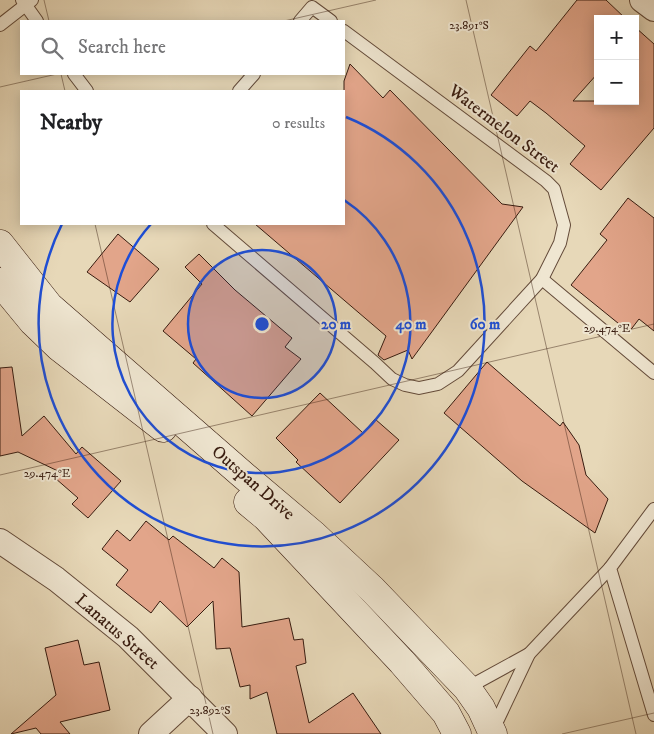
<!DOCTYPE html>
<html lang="en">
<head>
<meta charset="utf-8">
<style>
  body { margin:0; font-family:"IM FELL DW Pica",serif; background:#f6f6f6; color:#202124 }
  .controls { position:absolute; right:15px; top:15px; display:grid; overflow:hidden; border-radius:0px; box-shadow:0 2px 12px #0003 }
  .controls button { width:45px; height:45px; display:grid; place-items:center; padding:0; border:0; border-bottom:1px solid #e0e0e0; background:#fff; color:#202124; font:25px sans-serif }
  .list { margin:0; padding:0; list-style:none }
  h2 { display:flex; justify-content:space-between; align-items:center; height:65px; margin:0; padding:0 20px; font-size:21px }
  h2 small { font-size:16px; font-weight:400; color:#757577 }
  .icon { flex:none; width:28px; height:28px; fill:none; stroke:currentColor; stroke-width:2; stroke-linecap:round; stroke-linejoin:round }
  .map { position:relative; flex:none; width:654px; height:734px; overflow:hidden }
  .search { position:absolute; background:#fff; box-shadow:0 2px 12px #0003; left:20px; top:20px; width:325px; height:55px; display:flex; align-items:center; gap:12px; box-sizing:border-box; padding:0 18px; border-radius:0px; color:#757577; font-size:19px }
  .panel { position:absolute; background:#fff; box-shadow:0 2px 12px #0003; left:20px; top:90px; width:325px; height:135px; border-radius:0px }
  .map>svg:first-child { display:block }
  .building { fill:#e2a58a; stroke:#381c10 }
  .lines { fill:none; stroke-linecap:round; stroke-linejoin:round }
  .lane-casing { stroke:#644b3a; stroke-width:14 }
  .street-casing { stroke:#644b3a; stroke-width:26 }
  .secondary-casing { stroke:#381c10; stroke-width:29 }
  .lane { stroke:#efe6d1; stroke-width:12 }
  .street { stroke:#efe6d1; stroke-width:24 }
  .secondary { stroke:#efe6d1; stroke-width:28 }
  .ticks { fill:none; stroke:#381c10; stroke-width:1; stroke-opacity:0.45 }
  .ring { fill:none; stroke:#1d4ed8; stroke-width:2.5 }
  .labels { text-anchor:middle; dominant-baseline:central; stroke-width:4; stroke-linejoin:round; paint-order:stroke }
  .street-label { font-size:18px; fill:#381c10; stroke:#efe6d1 }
  .ticks-label { font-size:12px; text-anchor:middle; fill:#381c10; stroke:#efe6d1; stroke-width:4; stroke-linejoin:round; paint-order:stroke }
  .centre { fill:#1d4ed8; stroke:#efe6d1; stroke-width:2.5 }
  .ring-label { font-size:15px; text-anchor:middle; font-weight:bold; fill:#1d4ed8; stroke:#efe6d1; stroke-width:4; stroke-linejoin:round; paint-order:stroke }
</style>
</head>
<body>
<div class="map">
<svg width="654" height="734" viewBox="0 0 654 734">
  <rect width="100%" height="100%" fill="#e7d8b8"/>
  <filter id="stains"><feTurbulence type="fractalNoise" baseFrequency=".004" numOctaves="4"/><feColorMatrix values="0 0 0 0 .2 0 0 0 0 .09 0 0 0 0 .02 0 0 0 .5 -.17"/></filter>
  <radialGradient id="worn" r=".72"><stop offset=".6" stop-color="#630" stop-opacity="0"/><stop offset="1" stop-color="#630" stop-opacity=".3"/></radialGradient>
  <!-- building -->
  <g class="building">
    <polygon points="577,0 606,0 626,19 598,19 598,73 573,101 635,101 635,27 654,44 654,128 601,190 570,164 585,146 546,113 530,101 517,116 491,95 530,46 536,51"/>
    <polygon points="350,64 383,98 390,90 502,204 523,207 412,359 408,350 384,360 378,355 386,336 255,224 344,224 344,81"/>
    <polygon points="628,198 654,218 654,331 639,319 629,332 571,285 607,240 600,234"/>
    <polygon points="118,234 159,269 130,302 87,272"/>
    <polygon points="199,254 235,290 292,338 285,347 301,359 252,416 193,363 196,359 163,331 202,284 185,267"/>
    <polygon points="487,362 560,426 563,422 579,445 586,475 608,499 595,533 522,481 444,413"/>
    <polygon points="12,367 22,436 44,416 76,454 82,447 121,481 88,518 72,504 78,498 55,478 60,472 18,452 0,456 0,368"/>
    <polygon points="320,393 363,433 375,419 399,440 340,503 296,462 298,460 276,438"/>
    <polygon points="146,521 169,540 173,536 214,568 222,558 239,572 242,627 289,618 294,640 303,639 306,663 296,666 309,723 353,693 381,734 277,734 267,692 250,699 250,685 240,687 230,648 216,649 213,601 187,627 160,601 151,613 116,585 128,570 102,549 117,530 130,541"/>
    <polygon points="78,640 84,665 99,662 110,710 60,722 70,734 41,734 36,728 11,734 56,695 45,648"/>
  </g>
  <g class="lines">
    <!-- lane casing -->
    <g class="lane-casing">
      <g id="lane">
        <polyline points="22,0 37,21"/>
        <polyline points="300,21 312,7 331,21"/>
        <polyline points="0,25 32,0"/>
        <polyline points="74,74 87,91"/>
        <polyline points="239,91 254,74"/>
        <polyline points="213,224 375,363 392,379 405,385 419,388 438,384 458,371 542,279 560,243 564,225 554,189 546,181 344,31"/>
        <polyline points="542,279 654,373"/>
        <polyline points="654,509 610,568 654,715"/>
        <polyline points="467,688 529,654"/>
        <polyline points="492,732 529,654 610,568"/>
      </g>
    </g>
    <!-- street casing -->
    <g class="street-casing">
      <g id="street">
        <polyline points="642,0 654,9"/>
        <polyline points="0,541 56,579 128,637 225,734"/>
        <polyline points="151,734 190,698"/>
      </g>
    </g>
    <!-- secondary casing -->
    <g class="secondary-casing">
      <g id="secondary">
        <polyline points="0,244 49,306 243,475 314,535 372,589 467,688 481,708 493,734"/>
        <polyline points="0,282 33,322 59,347 163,428"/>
        <polyline points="248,502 266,517 402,662 446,713 457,734"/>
      </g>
    </g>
    <!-- lane -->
    <use href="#lane" class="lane"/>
    <!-- street -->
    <use href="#street" class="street"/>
    <!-- secondary -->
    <use href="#secondary" class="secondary"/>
  </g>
  <!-- ticks -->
  <path class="ticks" d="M44,0L49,21M466,0L636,734M284,21L376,0M61,74L65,91M0,87L57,74M95,224L213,734M0,475L654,324M562,734L654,713"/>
  <!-- distance rings -->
  <circle cx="262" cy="324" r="74" fill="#1d4ed8" fill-opacity=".12"/>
  <g class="ring">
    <circle cx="262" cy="324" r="74"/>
    <path d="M344 200A149 149 0 1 1 151 224"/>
    <path d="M346 117A223 223 0 1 1 62 224"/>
  </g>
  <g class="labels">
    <!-- street labels -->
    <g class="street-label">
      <text transform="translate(504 129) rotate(37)">Watermelon Street</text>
      <text transform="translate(253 483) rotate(41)">Outspan Drive</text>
      <text transform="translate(117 632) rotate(41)">Lanatus Street</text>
    </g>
  </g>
  <g class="ticks-label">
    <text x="469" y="29">23.891°S</text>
    <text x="607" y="332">29.474°E</text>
    <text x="47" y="477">29.474°E</text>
    <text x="210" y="714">23.892°S</text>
  </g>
  <circle cx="262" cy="324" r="8" class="centre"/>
  <g class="ring-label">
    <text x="336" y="329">20 m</text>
    <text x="411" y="329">40 m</text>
    <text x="485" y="329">60 m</text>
  </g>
  <rect width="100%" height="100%" filter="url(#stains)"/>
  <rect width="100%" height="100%" fill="url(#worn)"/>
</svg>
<div class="controls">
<button>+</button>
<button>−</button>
</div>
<div class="search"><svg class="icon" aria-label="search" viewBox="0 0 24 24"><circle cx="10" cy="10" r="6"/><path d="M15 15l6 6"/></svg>Search here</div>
<section class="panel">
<h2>Nearby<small>0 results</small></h2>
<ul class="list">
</ul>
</section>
</div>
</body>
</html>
